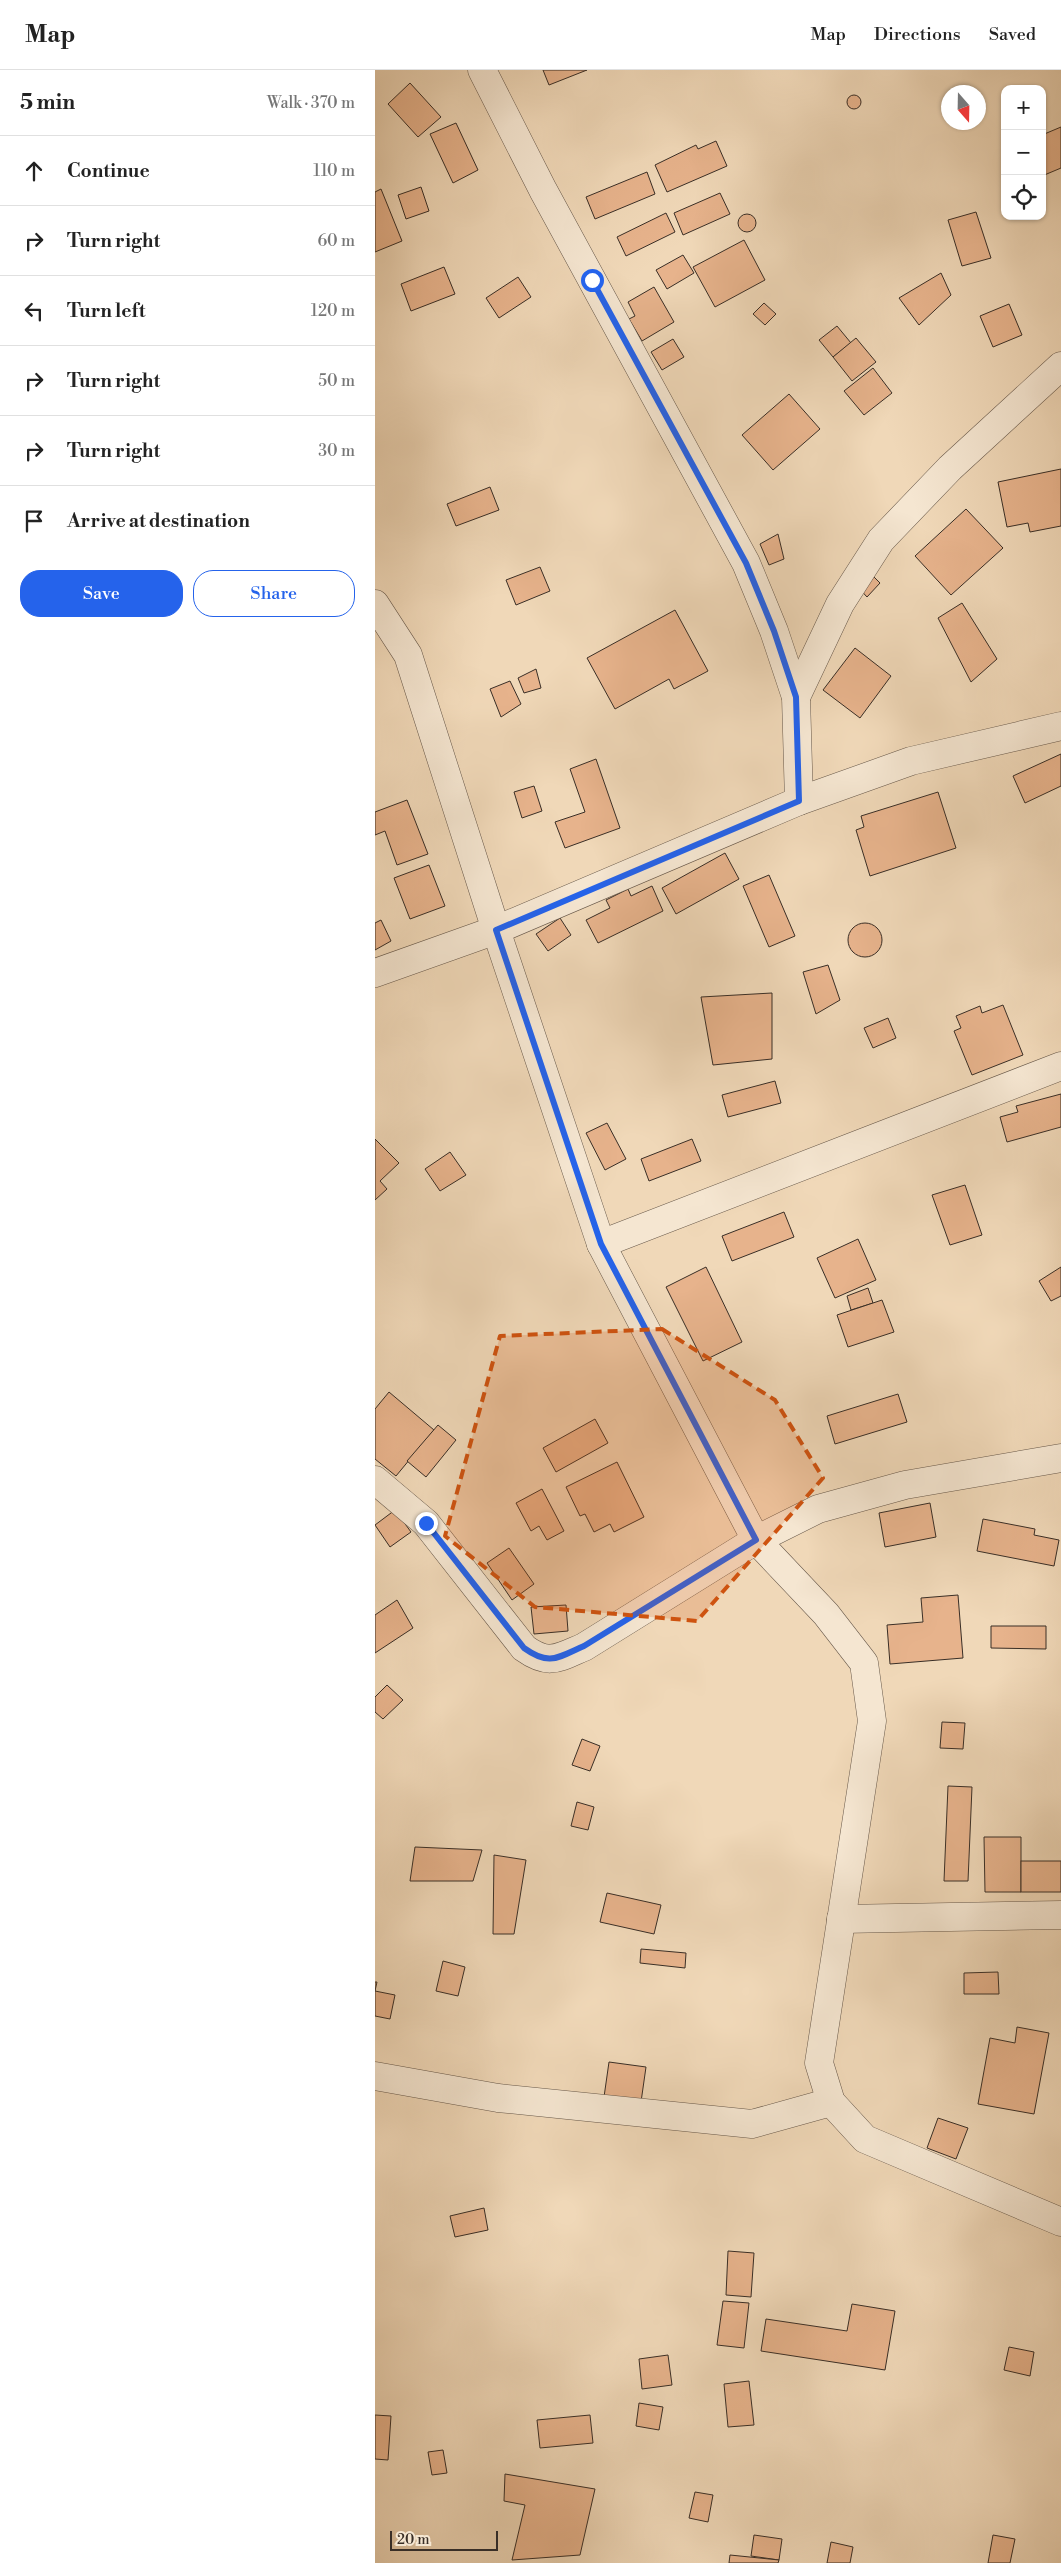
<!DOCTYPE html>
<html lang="en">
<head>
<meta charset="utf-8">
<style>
  body { margin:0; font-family:"Libre Bodoni",serif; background:#f2f2f2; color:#222 }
  .controls { position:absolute; right:15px; top:15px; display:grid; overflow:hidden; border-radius:10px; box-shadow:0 1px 4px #0004 }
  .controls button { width:45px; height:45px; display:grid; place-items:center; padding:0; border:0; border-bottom:1px solid #e0e0e0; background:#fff; color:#222; font:25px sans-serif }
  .compass { position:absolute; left:566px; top:15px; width:45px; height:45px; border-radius:50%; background:#fff; box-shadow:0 1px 4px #0004; rotate:160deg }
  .scale { position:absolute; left:15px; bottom:12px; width:108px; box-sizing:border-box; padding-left:5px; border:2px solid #392e26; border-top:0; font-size:14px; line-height:18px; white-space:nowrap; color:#392e26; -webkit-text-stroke:4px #f5e6d1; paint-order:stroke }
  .stop { position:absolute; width:15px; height:15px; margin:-11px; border:4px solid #2563eb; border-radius:50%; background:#fff }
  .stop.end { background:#2563eb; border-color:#fff; box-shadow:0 1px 5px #0008 }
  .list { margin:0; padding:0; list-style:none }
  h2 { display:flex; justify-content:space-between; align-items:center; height:65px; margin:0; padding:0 20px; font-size:21px }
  h2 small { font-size:16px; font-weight:400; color:#767676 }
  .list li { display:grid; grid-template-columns:32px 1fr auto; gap:15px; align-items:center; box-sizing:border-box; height:70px; padding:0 20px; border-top:1px solid #e0e0e0 }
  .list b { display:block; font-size:19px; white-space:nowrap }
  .list em { font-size:16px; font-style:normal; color:#767676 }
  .actions { display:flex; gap:10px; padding:15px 20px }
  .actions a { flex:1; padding:11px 0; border:1px solid #2563eb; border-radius:20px; text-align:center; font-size:18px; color:#2563eb }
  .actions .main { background:#2563eb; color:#fff }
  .icon { flex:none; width:28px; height:28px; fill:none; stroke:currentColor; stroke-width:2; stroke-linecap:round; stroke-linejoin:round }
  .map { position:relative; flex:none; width:686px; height:2493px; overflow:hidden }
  header { display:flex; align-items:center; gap:30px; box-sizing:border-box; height:70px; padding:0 25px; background:#fff; border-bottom:1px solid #e0e0e0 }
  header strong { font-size:24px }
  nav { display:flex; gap:28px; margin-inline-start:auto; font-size:18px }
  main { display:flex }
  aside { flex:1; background:#fff }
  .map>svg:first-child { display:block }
  .building { fill:#e7b38c; stroke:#392e26 }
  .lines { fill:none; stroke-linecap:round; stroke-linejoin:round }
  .minor-casing { stroke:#67584a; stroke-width:29 }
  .minor { stroke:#f5e6d1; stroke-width:28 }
  .route { stroke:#2563eb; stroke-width:6 }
  .marked { fill:#ce5310; fill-opacity:0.2; stroke:#ce5310; stroke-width:4; stroke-dasharray:10 6; stroke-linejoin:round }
</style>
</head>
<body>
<header>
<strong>Map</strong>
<nav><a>Map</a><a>Directions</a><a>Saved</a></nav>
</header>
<main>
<aside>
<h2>5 min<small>Walk · 370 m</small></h2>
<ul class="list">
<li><svg class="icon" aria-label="ahead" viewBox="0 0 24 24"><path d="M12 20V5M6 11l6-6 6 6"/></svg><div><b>Continue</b></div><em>110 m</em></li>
<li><svg class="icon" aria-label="right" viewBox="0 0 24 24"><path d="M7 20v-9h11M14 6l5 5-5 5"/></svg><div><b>Turn right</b></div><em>60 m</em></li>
<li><svg class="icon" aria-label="left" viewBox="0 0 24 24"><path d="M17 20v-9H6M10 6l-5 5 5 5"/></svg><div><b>Turn left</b></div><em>120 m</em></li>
<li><svg class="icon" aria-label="right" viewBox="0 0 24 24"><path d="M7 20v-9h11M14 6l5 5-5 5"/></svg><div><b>Turn right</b></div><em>50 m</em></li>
<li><svg class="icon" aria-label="right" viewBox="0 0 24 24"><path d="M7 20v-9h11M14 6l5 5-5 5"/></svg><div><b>Turn right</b></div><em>30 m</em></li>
<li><svg class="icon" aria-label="arrive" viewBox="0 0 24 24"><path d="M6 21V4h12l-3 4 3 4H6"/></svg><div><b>Arrive at destination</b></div></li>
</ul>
<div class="actions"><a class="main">Save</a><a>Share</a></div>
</aside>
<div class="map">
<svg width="686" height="2493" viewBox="0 0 686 2493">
  <rect width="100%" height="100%" fill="#f0d8b8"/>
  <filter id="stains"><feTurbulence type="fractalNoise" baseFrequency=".004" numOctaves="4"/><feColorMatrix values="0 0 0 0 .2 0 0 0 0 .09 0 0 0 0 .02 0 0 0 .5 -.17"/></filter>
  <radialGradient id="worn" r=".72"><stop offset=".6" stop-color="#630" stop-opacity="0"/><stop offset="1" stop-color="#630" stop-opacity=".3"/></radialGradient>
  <!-- building -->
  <g class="building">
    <polygon points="168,0 212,0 174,15"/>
    <polygon points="35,13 66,47 43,67 13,34"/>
    <circle cx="479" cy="32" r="7"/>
    <polygon points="81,53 103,100 78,113 55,64"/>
    <polygon points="686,57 686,98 667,106 667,65"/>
    <polygon points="341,71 352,96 292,122 280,95 321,75 323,79"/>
    <polygon points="272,102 280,124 220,149 211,127"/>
    <polygon points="46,117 54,141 31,149 23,125"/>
    <polygon points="6,119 27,171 0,182 0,122"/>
    <polygon points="345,123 355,144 308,165 299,143"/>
    <polygon points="601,142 616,188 587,196 573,150"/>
    <polygon points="291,143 300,162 251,186 242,167"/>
    <circle cx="372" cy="153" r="9"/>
    <polygon points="369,170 390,210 340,237 318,197"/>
    <polygon points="308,185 319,203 292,219 281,200"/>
    <polygon points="69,197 80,224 36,241 26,214"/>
    <polygon points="566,203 576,225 544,255 524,228"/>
    <polygon points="143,207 156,227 124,248 111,228"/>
    <polygon points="279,217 299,252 267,271 254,249 260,246 253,232"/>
    <polygon points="389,233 401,244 390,255 378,244"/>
    <polygon points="634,234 647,265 618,277 605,246"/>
    <polygon points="462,256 476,273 458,287 444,270"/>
    <polygon points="481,268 501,292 477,311 458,287"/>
    <polygon points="298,269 309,287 287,300 276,282"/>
    <polygon points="498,298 517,323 489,345 469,321"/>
    <polygon points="414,324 445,359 398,400 367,365"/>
    <polygon points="686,399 686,456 655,462 653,453 632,457 623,412"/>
    <polygon points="115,417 124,440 81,456 72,434"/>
    <polygon points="591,439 628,478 576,525 540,486"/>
    <polygon points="403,464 409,489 394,495 385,474"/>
    <polygon points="165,497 175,521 141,535 131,510"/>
    <polygon points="495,503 505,513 492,527 482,516"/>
    <polygon points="587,533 622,589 596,612 563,548"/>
    <polygon points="300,540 333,601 299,619 294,609 240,639 212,588"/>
    <polygon points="480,578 516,606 485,648 448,620"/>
    <polygon points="161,599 166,618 149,623 143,608"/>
    <polygon points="135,611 146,634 126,647 115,619"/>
    <polygon points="686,684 686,716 650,733 638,706"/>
    <polygon points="221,689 245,758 190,778 180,752 210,742 195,699"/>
    <polygon points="159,716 167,741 147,748 139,722"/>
    <polygon points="563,722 581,778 495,806 481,760 489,757 486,746"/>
    <polygon points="32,730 53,784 22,795 10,761 0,765 0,742"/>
    <polygon points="350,783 364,809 301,844 287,818"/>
    <polygon points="54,795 70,836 35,849 19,808"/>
    <polygon points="394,805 420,866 394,877 368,816"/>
    <polygon points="277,816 288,841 223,873 211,850 235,838 231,830 253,819 256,826"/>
    <polygon points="185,848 196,865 173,881 161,864"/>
    <polygon points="6,850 16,871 0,880 0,853"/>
    <circle cx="490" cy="870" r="17"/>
    <polygon points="453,895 465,930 441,944 428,902"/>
    <polygon points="397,923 397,989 338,995 326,927"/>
    <polygon points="628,935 648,985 597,1005 579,961 586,958 581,946 605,936 607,943"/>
    <polygon points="513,948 521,968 498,978 489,958"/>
    <polygon points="400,1011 406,1033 353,1047 347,1025"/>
    <polygon points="686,1024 686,1057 632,1072 625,1047 643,1042 641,1036"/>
    <polygon points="232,1053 251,1089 230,1100 211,1063"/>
    <polygon points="0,1069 24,1093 5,1111 12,1119 0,1130"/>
    <polygon points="317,1069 326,1091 274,1111 266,1089"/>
    <polygon points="75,1082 91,1105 65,1121 50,1099"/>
    <polygon points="590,1115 607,1165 575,1175 557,1125"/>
    <polygon points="409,1142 419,1167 357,1191 347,1166"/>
    <polygon points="483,1169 501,1210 460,1228 442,1188"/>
    <polygon points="331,1197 367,1272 328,1291 291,1217"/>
    <polygon points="686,1197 686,1226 676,1231 664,1211"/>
    <polygon points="493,1218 498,1233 476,1240 472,1226"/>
    <polygon points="507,1230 519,1262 473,1277 462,1245"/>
    <polygon points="14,1322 59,1360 21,1406 0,1389 0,1339"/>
    <polygon points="523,1324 532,1352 460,1374 452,1346"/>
    <polygon points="220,1349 233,1373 181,1402 168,1378"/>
    <polygon points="63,1355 81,1370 51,1407 32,1391"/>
    <polygon points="242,1392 269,1447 239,1462 235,1454 219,1462 210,1444 205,1446 191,1417"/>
    <polygon points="167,1419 189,1461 172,1470 164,1456 156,1461 141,1433"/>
    <polygon points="555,1433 561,1467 510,1477 504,1443"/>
    <polygon points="20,1440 36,1462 15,1477 0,1455"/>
    <polygon points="608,1449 660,1459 659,1465 684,1470 679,1496 602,1481"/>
    <polygon points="134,1478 159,1514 137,1530 112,1493"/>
    <polygon points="583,1525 588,1588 515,1594 512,1555 548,1552 546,1528"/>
    <polygon points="22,1530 38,1558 0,1583 0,1545"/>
    <polygon points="191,1535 193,1561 159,1564 156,1537"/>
    <polygon points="616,1556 671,1556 671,1579 616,1578"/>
    <polygon points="12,1615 28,1630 8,1649 0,1642 0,1627"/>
    <polygon points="567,1652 590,1653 588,1679 565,1678"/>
    <polygon points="207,1669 225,1676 215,1701 197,1695"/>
    <polygon points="573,1716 597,1717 593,1811 569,1811"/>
    <polygon points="202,1732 219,1737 213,1760 196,1756"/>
    <polygon points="609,1767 646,1767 646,1822 610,1822"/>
    <polygon points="40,1777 107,1780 98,1811 35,1811"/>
    <polygon points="119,1785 151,1790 139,1864 118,1864"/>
    <rect x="646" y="1791" width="40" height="31"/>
    <polygon points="232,1823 286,1835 279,1864 225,1852"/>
    <polygon points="266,1879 311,1883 310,1898 265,1893"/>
    <polygon points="68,1891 90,1897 83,1926 61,1921"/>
    <polygon points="623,1902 624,1924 589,1924 589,1903"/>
    <polygon points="0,1912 2,1912 0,1921 20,1925 15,1949 0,1946"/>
    <polygon points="642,1957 674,1963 659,2044 603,2034 615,1968 640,1973"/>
    <polygon points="234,1992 271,1997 266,2032 229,2027"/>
    <polygon points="563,2048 593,2058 581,2089 552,2078"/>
    <polygon points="109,2138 113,2160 80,2167 75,2146"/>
    <polygon points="353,2181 379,2183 376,2227 351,2225"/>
    <polygon points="348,2231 374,2233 369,2278 342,2275"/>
    <polygon points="477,2234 520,2241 510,2300 386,2281 391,2249 472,2261"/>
    <polygon points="634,2277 659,2282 655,2306 629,2300"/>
    <polygon points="293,2285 297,2315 267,2319 264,2289"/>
    <polygon points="374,2311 379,2355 353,2357 349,2314"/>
    <polygon points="264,2333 288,2337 284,2360 261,2356"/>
    <polygon points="0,2345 16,2346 13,2390 0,2389"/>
    <polygon points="215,2345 218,2373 165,2378 162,2350"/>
    <polygon points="68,2380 72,2403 57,2405 53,2382"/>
    <polygon points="130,2404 220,2419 205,2485 137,2490 150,2435 129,2431"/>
    <polygon points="320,2422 338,2425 333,2452 314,2448"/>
    <polygon points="379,2465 407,2469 404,2490 376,2486"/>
    <polygon points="618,2465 640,2469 635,2493 613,2493"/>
    <polygon points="456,2472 478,2477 475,2493 452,2493"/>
    <polygon points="355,2485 404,2490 403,2493 354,2493"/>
  </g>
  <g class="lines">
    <!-- minor casing -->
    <g class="minor-casing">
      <g id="minor">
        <polyline points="107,0 168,120 371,493 399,561 421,627 424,731"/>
        <polyline points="0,534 33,585 121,860 226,1174 381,1470 451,1544 489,1593 497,1651 444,1993 456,2032 490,2069 686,2152"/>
        <polyline points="421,627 465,534 506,470 575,398 686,296"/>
        <polyline points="0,903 121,860 424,731 536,691 686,656"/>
        <polyline points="226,1174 686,996"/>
        <path d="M0,1410L51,1453L149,1578C174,1596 183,1588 209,1577L381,1470L443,1439L530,1415L686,1388"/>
        <polyline points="466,1849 686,1845"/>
        <polyline points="0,2006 123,2028 377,2054 456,2032"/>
      </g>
    </g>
    <!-- minor -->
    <use href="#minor" class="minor"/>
  </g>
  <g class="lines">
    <!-- route -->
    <path class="route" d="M51,1453L149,1578C174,1596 182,1588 209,1576L381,1470L226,1174L121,860L424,731L421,627L399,561L371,493L217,210"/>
  </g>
  <!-- marked area -->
  <path class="marked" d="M287,1259L400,1330L448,1408L322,1551L160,1537L70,1466L125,1266Z"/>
  <rect width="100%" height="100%" filter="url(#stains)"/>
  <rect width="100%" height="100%" fill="url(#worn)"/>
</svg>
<div class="controls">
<button>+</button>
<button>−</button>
<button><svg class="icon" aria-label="locate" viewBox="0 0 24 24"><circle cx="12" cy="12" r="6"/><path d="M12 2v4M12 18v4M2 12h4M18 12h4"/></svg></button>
</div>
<svg class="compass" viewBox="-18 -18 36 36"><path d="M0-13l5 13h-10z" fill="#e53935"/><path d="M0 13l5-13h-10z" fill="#767676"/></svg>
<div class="scale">20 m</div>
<div class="stop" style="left:217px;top:210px"></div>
<div class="stop end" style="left:51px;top:1453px"></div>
</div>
</main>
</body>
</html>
